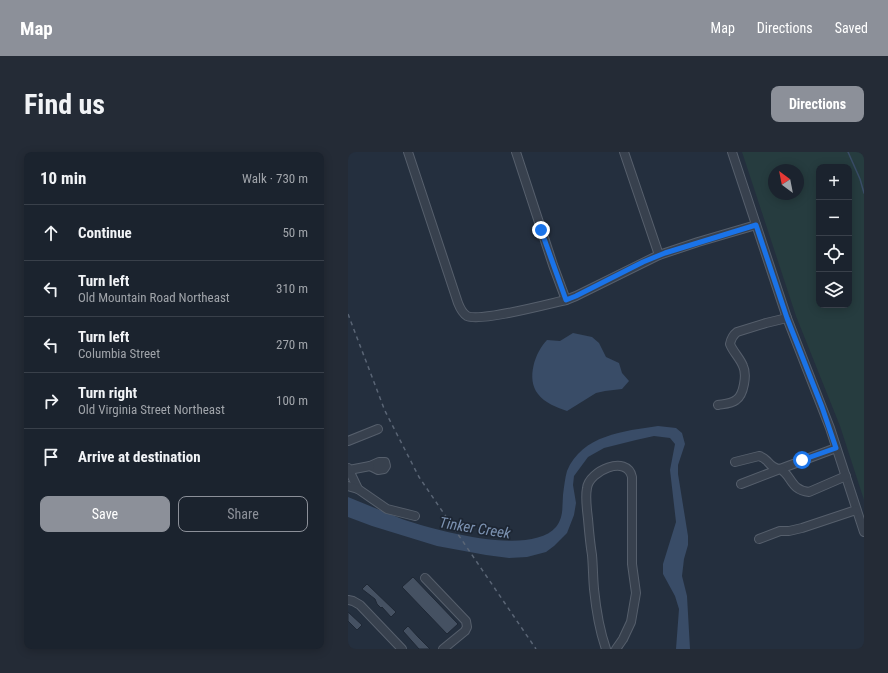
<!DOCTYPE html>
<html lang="en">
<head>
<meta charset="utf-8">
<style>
  body { margin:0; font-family:"Roboto Condensed",sans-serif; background:#242b36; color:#f1f3f6 }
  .controls { position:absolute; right:12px; top:12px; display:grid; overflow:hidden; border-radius:8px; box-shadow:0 2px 10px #0003 }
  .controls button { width:36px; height:36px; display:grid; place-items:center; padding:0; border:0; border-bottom:1px solid #39404a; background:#1b232e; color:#f1f3f6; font:20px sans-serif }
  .compass { position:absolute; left:420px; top:12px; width:36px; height:36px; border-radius:50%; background:#1b232e; box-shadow:0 2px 10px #0003; rotate:328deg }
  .stop { position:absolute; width:12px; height:12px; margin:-9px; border:3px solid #1a73e8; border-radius:50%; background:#fff }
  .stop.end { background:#1a73e8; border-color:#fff; box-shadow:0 1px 4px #0008 }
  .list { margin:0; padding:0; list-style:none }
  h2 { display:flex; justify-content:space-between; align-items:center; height:52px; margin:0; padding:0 16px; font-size:17px }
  h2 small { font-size:13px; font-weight:400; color:#a0a4aa }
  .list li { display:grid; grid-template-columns:26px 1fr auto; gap:12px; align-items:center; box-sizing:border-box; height:56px; padding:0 16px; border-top:1px solid #39404a }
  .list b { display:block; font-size:15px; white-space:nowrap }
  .list p { margin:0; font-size:13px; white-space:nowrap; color:#a0a4aa }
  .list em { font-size:13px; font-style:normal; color:#a0a4aa }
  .actions { display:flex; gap:8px; padding:12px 16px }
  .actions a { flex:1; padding:9px 0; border:1px solid #8c9099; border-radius:8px; text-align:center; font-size:14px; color:#8c9099 }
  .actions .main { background:#8c9099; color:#fff }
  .icon { flex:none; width:22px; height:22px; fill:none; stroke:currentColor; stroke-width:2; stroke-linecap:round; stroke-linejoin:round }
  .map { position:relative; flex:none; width:516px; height:497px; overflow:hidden; border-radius:8px }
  header { display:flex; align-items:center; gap:24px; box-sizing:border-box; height:56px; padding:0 20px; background:#8c9099; color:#fff }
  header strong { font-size:19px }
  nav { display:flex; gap:22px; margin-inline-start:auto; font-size:14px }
  .intro { display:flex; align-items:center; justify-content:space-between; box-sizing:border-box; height:96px; padding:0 24px }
  h1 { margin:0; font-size:28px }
  .button { padding:10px 18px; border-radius:8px; background:#8c9099; color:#fff; font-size:14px; font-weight:700 }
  main { display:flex; gap:24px; padding:0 24px }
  aside { flex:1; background:#1b232e; border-radius:8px; box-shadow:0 2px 10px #0003 }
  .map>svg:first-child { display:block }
  .green { fill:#263c3f; fill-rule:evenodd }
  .water { fill:#394c67 }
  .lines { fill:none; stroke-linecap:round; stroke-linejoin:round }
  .stream { stroke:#394c67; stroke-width:1.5 }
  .building { fill:#455162; stroke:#1f2835 }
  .minor-casing { stroke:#565f6c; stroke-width:10 }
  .minor { stroke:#38414e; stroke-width:8 }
  .rail { stroke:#5a6575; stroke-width:1.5; stroke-dasharray:4 4; stroke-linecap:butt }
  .route { stroke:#1a73e8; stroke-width:5 }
  .labels { text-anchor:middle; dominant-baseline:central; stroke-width:3.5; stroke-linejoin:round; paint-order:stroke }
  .water-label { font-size:15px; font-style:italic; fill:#7c92b1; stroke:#1d2633 }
</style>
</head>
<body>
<header>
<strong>Map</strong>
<nav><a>Map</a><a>Directions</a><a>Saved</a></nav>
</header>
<div class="intro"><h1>Find us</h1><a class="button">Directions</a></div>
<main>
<aside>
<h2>10 min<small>Walk · 730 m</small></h2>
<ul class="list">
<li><svg class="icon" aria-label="ahead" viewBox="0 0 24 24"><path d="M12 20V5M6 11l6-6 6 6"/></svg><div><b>Continue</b></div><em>50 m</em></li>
<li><svg class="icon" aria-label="left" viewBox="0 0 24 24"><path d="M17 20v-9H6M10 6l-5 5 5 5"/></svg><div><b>Turn left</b><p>Old Mountain Road Northeast</p></div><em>310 m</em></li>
<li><svg class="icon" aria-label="left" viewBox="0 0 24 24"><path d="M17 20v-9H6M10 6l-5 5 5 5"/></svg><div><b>Turn left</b><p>Columbia Street</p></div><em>270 m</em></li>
<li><svg class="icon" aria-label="right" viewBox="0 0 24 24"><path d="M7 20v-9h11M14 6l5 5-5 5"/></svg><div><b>Turn right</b><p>Old Virginia Street Northeast</p></div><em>100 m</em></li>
<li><svg class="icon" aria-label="arrive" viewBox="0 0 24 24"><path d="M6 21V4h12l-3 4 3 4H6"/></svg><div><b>Arrive at destination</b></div></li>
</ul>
<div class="actions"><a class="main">Save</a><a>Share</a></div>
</aside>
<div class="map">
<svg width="516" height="497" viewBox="0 0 516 497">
  <rect width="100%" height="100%" fill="#242f3e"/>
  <!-- green -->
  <path class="green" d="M394,0H516V348L492,274L448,164ZM471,15H501V153H471ZM426,18H450V42H426Z"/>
  <!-- water -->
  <g class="water">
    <path d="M225,181L244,185L251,191L258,205L271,211L274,221L281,229L274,237L257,239L248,241L219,259C208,255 197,251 190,242C178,227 187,200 199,188L212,189Z"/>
    <path d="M310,274L328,276L334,281L337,292L330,313V322L340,384V393L336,407L334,424L339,444L342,497H328L331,457L327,444L315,422V412L328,370L322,318L327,292L322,286L306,284L288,288L256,296L240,305L226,324L225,333L228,351L226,363L219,381L206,394L198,400L179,405L161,406L138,403L89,394L24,374L0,365V345C18,352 36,360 54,367C87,378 182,405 208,375C216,365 214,354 215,343C216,335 217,326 219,319C234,283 276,279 310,274Z"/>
  </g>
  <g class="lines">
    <!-- stream -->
    <polyline class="stream" points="500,0 512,27 516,41"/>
  </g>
  <!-- building -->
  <g class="building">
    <polygon points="65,425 110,472 99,482 54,435"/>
    <polygon points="19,432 48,460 43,465 34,455 33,456 29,452 27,447 14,437"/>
    <polygon points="0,460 14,473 9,478 0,469"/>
    <polygon points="60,474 71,486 82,497 71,497 55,479"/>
  </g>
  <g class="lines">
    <!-- minor casing -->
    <g class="minor-casing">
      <g id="minor">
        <path d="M60,0L110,151C112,156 114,161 119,164C133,170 200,152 218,148L228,144L311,103L350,90L408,73"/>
        <polyline points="168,0 205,113 218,148"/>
        <polyline points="276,0 311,103"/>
        <polyline points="384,0 439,166 482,276 516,380"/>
        <path d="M370,253C375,252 383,252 388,248C396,243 399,222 395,214C392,206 385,200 382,192C383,187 385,183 389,180L418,171L439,166"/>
        <polyline points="0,289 30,277"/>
        <polygon points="31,310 37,310 38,314 36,317 30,318 22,314"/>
        <path d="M387,310L411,304C421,306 420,316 432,317L488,296"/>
        <polyline points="0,316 10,337"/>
        <polyline points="1,318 22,314"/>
        <path d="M393,332L432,317C444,323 442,338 461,340L498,324"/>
        <polyline points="0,334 10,337 39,357 67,364"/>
        <polyline points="411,387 432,379 441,379 454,376 508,358"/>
        <polyline points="77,426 118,469 119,475 117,479 95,497"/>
        <polyline points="0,448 5,449 12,453 54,497"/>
        <path d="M258,497C251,477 248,457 246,437C245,426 245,414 244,403C242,391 241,379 240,367C239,357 237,346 239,336C241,319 279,302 284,325V412L288,441L283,470L275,487L268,497"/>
      </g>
    </g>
    <!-- minor -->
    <use href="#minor" class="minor"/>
    <!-- rail -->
    <polyline class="rail" points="0,162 37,259 71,325 188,497"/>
  </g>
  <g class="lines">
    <!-- route -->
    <polyline class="route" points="193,78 218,148 228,144 295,110 317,101 408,73 439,166 474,255 488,296 454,308"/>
  </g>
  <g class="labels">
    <!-- water labels -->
    <g class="water-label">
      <text transform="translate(127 376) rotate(9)">Tinker Creek</text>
    </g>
  </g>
</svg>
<div class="controls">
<button>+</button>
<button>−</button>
<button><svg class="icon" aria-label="locate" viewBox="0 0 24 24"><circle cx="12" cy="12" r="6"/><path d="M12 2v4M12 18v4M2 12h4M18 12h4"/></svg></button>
<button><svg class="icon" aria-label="layers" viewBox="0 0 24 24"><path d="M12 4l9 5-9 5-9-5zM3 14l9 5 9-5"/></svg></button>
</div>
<svg class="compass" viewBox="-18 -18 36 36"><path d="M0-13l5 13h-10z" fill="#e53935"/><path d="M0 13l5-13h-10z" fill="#a0a4aa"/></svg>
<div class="stop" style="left:454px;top:308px"></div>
<div class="stop end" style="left:193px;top:78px"></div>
</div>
</main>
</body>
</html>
